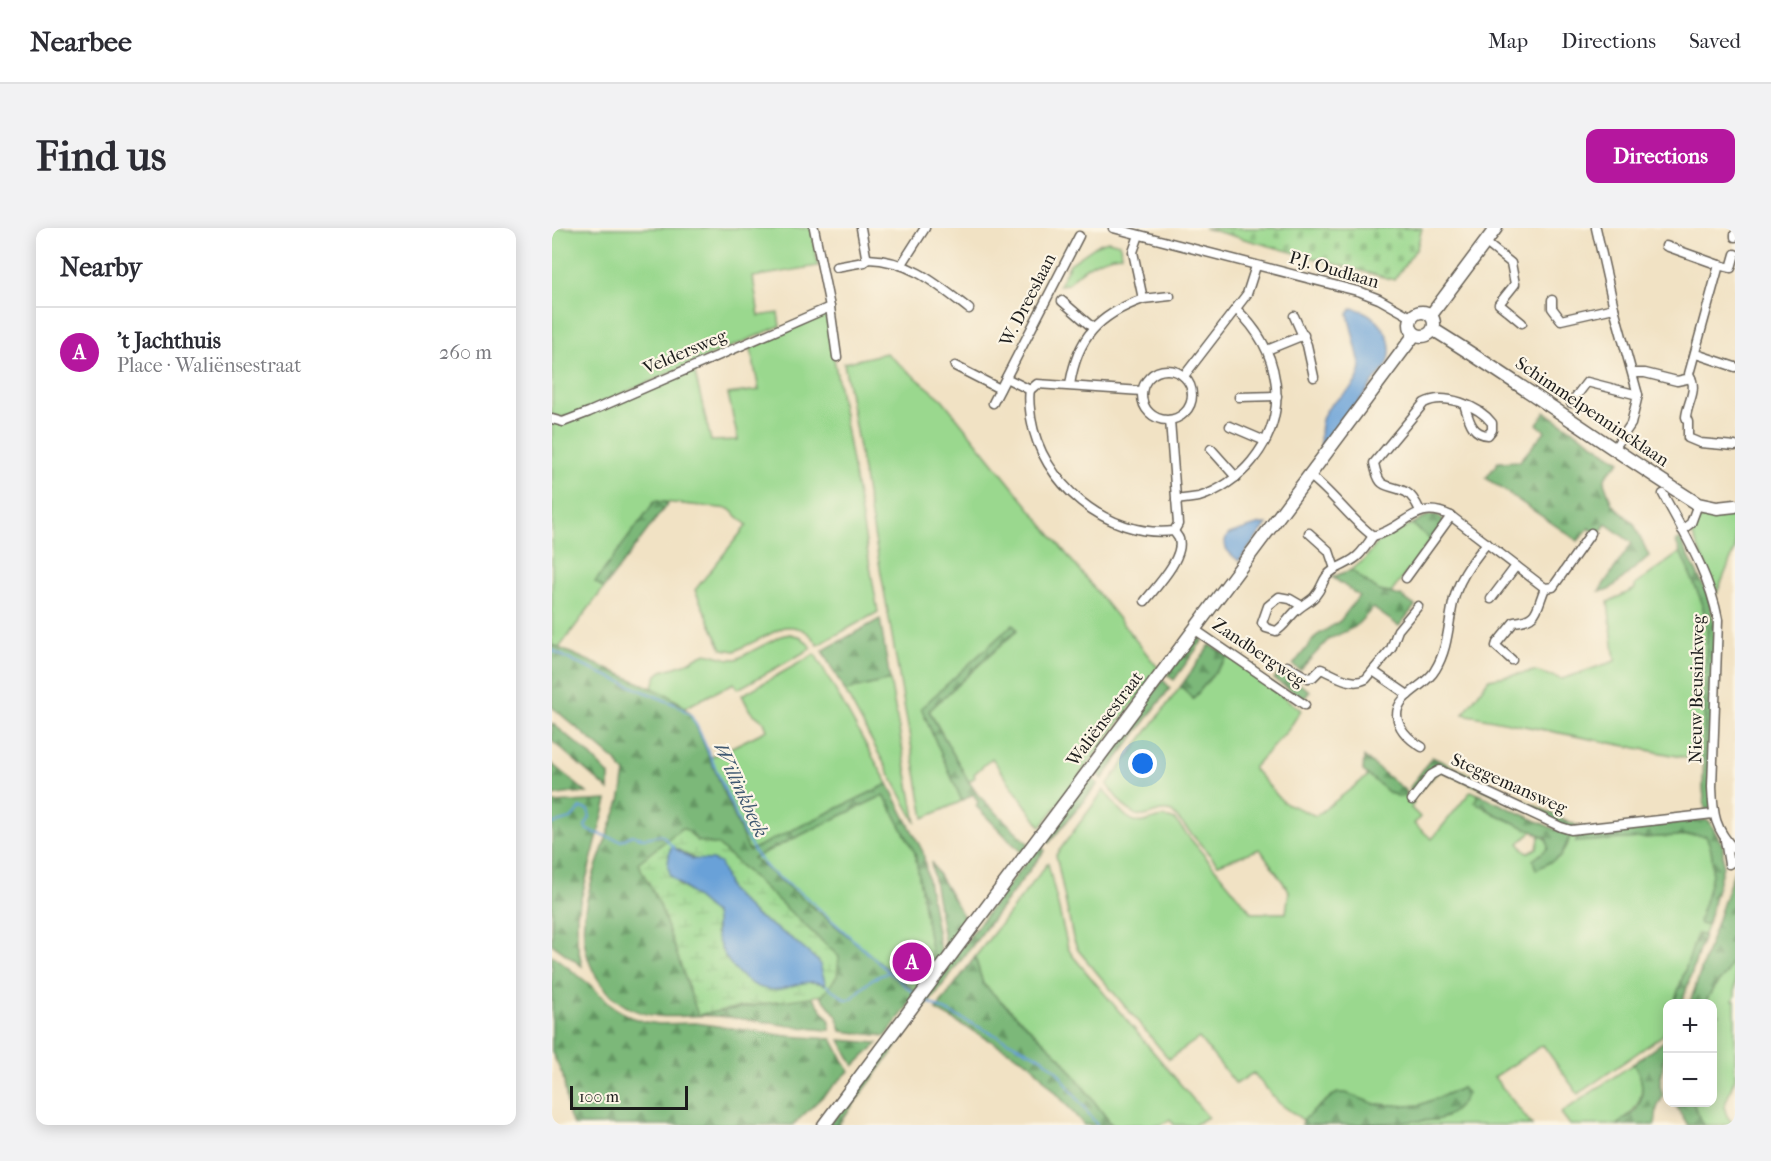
<!DOCTYPE html>
<html lang="en">
<head>
<meta charset="utf-8">
<style>
  body { margin:0; font-family:"IM FELL French Canon",serif; background:#f2f2f3; color:#2b2b33 }
  .controls { position:absolute; right:18px; bottom:18px; display:grid; overflow:hidden; border-radius:12px; box-shadow:0 3px 15px #0003 }
  .controls button { width:54px; height:54px; display:grid; place-items:center; padding:0; border:0; border-bottom:2px solid #e1e1e2; background:#fff; color:#2b2b33; font:30px sans-serif }
  .scale { position:absolute; left:18px; bottom:15px; width:118px; box-sizing:border-box; padding-left:6px; border:3px solid #1c1c1c; border-top:0; font-size:16px; line-height:21px; white-space:nowrap; color:#1c1c1c; -webkit-text-stroke:4px #fcf5e5; paint-order:stroke }
  .you { position:absolute; left:591px; top:536px; width:21px; height:21px; margin:-15px; border:4px solid #fff; border-radius:50%; background:#1a73e8; box-shadow:0 0 0 9px #1a73e833 }
  .badge { display:grid; place-items:center; width:39px; height:39px; border-radius:50%; background:#b5179e; color:#fff; font-size:20px; font-weight:700 }
  .pin { position:absolute; translate:-50% -50%; border:3px solid #fff; box-shadow:0 2px 6px #0006 }
  .list { margin:0; padding:0; list-style:none }
  h2 { display:flex; justify-content:space-between; align-items:center; height:78px; margin:0; padding:0 24px; font-size:26px }
  h2 small { font-size:20px; font-weight:400; color:#7c7c81 }
  .list li { display:grid; grid-template-columns:39px 1fr auto; gap:18px; align-items:center; box-sizing:border-box; height:90px; padding:0 24px; border-top:2px solid #e1e1e2 }
  .list b { display:block; font-size:22px; white-space:nowrap }
  .list p { margin:0; font-size:20px; white-space:nowrap; color:#7c7c81 }
  .list em { font-size:20px; font-style:normal; color:#7c7c81 }
  .map { position:relative; flex:none; width:1183px; height:897px; overflow:hidden; border-radius:12px }
  header { display:flex; align-items:center; gap:36px; box-sizing:border-box; height:84px; padding:0 30px; background:#fff; border-bottom:2px solid #e1e1e2 }
  header strong { font-size:28px }
  nav { display:flex; gap:33px; margin-inline-start:auto; font-size:21px }
  .intro { display:flex; align-items:center; justify-content:space-between; box-sizing:border-box; height:144px; padding:0 36px }
  h1 { margin:0; font-size:42px }
  .button { padding:15px 27px; border-radius:12px; background:#b5179e; color:#fff; font-size:21px; font-weight:700 }
  main { display:flex; gap:36px; padding:0 36px }
  aside { flex:1; background:#fff; border-radius:12px; box-shadow:0 3px 15px #0003 }
  .map>svg:first-child { display:block }
  .green { fill:#9ad88e; stroke:#5b7a55; stroke-width:1.5 }
  .forest { fill:url(#forest-firs); stroke:#4c6a4a; stroke-width:1.5 }
  .wetland { fill:url(#wetland-marsh); stroke:#5b7a55; stroke-width:1.5; fill-rule:evenodd }
  .cemetery { fill:url(#cemetery-stones); stroke:#5b7a55; stroke-width:1.5 }
  .water { fill:#69a1d8; stroke:#425e7a; stroke-width:1.5 }
  .lines { fill:none; stroke-linecap:round; stroke-linejoin:round }
  .stream { stroke:#69a1d8; stroke-width:2 }
  .street-casing { stroke:#676157; stroke-width:11 }
  .secondary-casing { stroke:#676157; stroke-width:15 }
  .street { stroke:#fff; stroke-width:8 }
  .secondary { stroke:#fff; stroke-width:12 }
  .labels { text-anchor:middle; dominant-baseline:central; stroke-width:4.5; stroke-linejoin:round; paint-order:stroke }
  .street-label { font-size:18px; fill:#1c1c1c; stroke:#fcf5e5 }
  .water-label { font-size:20px; font-style:italic; fill:#3f5871; stroke:#fcf5e5 }
</style>
</head>
<body>
<header>
<strong>Nearbee</strong>
<nav><a>Map</a><a>Directions</a><a>Saved</a></nav>
</header>
<div class="intro"><h1>Find us</h1><a class="button">Directions</a></div>
<main>
<aside>
<h2>Nearby<small></small></h2>
<ul class="list">
<li><span class="badge">A</span><div><b>'t Jachthuis</b><p>Place · Waliënsestraat</p></div><em>260 m</em></li>
</ul>
</aside>
<div class="map">
<svg width="1183" height="897" viewBox="0 0 1183 897">
  <defs>
    <pattern id="forest-firs" width="22" height="20" patternUnits="userSpaceOnUse" patternTransform="scale(1.5)"><rect width="22" height="20" fill="#7bb879"/><path d="M5 1l3.5 6h-7zM16 11l3.5 6h-7z" fill="#649562"/></pattern>
    <pattern id="wetland-marsh" width="20" height="14" patternUnits="userSpaceOnUse" patternTransform="scale(1.5)"><rect width="20" height="14" fill="#9ad88e"/><path d="M1 5h8M5 5V1M11 12h8M15 12V8" fill="none" stroke="#84b97a"/></pattern>
    <pattern id="cemetery-stones" width="16" height="16" patternUnits="userSpaceOnUse" patternTransform="scale(1.5)"><rect width="16" height="16" fill="#9ad88e"/><path d="M2 7V4a2 2 0 0 1 4 0v3zM10 15v-3a2 2 0 0 1 4 0v3z" fill="#84b97a"/></pattern>
  </defs>
  <rect width="100%" height="100%" fill="#fcf5e5"/>
  <filter id="ink" filterUnits="userSpaceOnUse"><feTurbulence type="fractalNoise" baseFrequency=".0167" numOctaves="2"/><feDisplacementMap in="SourceGraphic" scale="12" xChannelSelector="R" yChannelSelector="G"/><feConvolveMatrix kernelMatrix="1 2 1 2 8 2 1 2 1" color-interpolation-filters="sRGB"/></filter>
  <filter id="wash" filterUnits="userSpaceOnUse"><feTurbulence type="fractalNoise" baseFrequency=".008" numOctaves="4" result="noise"/><feDisplacementMap in="SourceGraphic" scale="24" xChannelSelector="R" yChannelSelector="G"/><feGaussianBlur stdDeviation="1.35" result="paint"/><feColorMatrix in="noise" values="0 0 0 0 0 0 0 0 0 0 0 0 0 0 0 0 0 1.4 0 .05"/><feComposite in="paint" operator="in"/></filter>
  <g filter="url(#wash)">
    <rect width="100%" height="100%" fill="#f1e2c4"/>
    <!-- green -->
    <g class="green">
      <polygon points="0,0 260,0 266,38 201,49 207,88 226,85 228,98 20,187 10,189 0,187"/>
      <path d="M556,13L568,16L569,27C548,29 530,40 516,56L507,57L518,36L547,16Z"/>
      <path d="M274,84L326,384L266,417C258,404 248,397 232,399L183,423L170,421L143,362L195,297L177,281L103,273L44,354L52,360L7,420L0,417V193L3,194L142,141L159,213L186,212L176,166L207,162L198,117Z"/>
      <polygon points="334,125 390,171 607,441 489,599 440,530 422,546 423,549 417,554 377,482 465,403 369,480 410,573 372,590 292,135"/>
      <path d="M1156,287H1183V321L1165,365L1140,305C1143,297 1148,289 1156,287Z"/>
      <polygon points="860,296 879,312 839,365 827,363 799,342 812,332 828,312"/>
      <polygon points="1129,324 1150,374 1155,400 1151,533 911,486 937,451 983,443 1010,451 1063,433 1056,374 1083,361 1083,357"/>
      <polygon points="238,406 249,409 260,420 186,461 182,455 132,480 127,474 100,460 105,447 110,443 133,436 147,428 154,425 177,431 185,431 229,408"/>
      <polygon points="263,426 336,556 197,623 157,530 215,502 212,494 198,483 190,467"/>
      <path d="M676,428L749,482L737,501L701,540L731,574L764,588L817,547L838,565L848,569L854,567L862,574L859,580L868,589L862,596L880,611L919,563L926,566L923,574L943,586L981,603L967,615L975,625L985,620L988,606C998,612 999,620 989,627L1015,618L1018,608L1028,605L1024,613L1149,607L1154,608C1167,633 1158,662 1149,686L1153,697L1156,695L1152,707H1145L1122,775L1116,776L1115,794L1111,807L1026,866L991,817L942,849L980,897H795L884,892L894,889L910,860L868,877L855,878L823,876L794,866L786,865L780,868L751,892L727,875L701,845L684,856L647,810L617,831L526,722L521,710L504,627L552,562C560,572 570,588 582,593C596,599 604,583 623,592L700,685H734L737,663L708,621L666,636L620,584C611,581 605,584 596,587C579,593 565,569 555,557L629,458L641,471Z"/>
      <polygon points="338,452 364,595 293,463"/>
      <polygon points="332,567 363,625 381,732 390,732 365,765 201,630"/>
      <polygon points="496,635 516,720 520,727 656,889 642,897 622,897 618,891 609,897 560,897 509,830 431,756 423,729"/>
      <polygon points="1183,724 1183,768 1181,772 1183,773 1183,850 1172,879 1175,888 1182,897 1151,897 1141,875 1160,874 1161,788 1167,786 1161,784 1160,776 1153,775 1162,759 1174,746"/>
      <path d="M1081,836C1096,853 1091,877 1073,890C1070,892 1069,895 1066,897C1062,897 1025,897 1018,897L1009,885Z"/>
    </g>
    <!-- forest -->
    <g class="forest">
      <polygon points="993,184 1068,233 1055,246 1052,254 1060,276 1082,296 1097,328 1057,362 1047,363 1080,315 1054,296 1046,307 1037,300 1026,313 934,250 946,234 968,233 993,203 985,196"/>
      <polygon points="103,273 116,275 52,360 43,354"/>
      <polygon points="877,287 885,287 893,293 879,312 860,296"/>
      <polygon points="1128,311 1156,367 1162,396 1159,581 1153,581 1151,560 1155,401 1150,374 1124,314"/>
      <polygon points="799,342 827,363 849,368 863,378 847,398 821,380 803,399 777,411 748,442 741,437 764,408 788,393 807,368 780,349"/>
      <polygon points="328,391 338,452 293,463 270,423"/>
      <polygon points="461,396 465,402 377,483 417,554 426,567 477,616 470,625 424,578 426,574 421,566 410,573 369,480"/>
      <polygon points="645,407 651,412 622,452 615,447"/>
      <path d="M0,417L116,467L137,484L143,495L197,623L336,556L371,624L390,732L381,733L363,625L332,567L201,630L365,765L334,808L289,803L285,788L268,767H271L287,729L166,617L145,613L136,603L130,600L86,635L108,677L146,787L260,768L278,793V802C240,800 203,791 165,788C146,786 126,790 106,788C56,783 28,738 32,690C35,659 50,623 60,594C63,586 68,577 69,568C71,561 71,553 73,546L64,533L0,479Z"/>
      <polygon points="658,417 676,428 641,471 629,458"/>
      <polygon points="728,443 758,463 752,471 722,451"/>
      <polygon points="611,452 618,460 550,551 543,544"/>
      <polygon points="0,495 36,525 57,547 57,562 0,513"/>
      <polygon points="812,529 855,564 854,567 848,569 838,565 811,543"/>
      <polygon points="880,529 1028,599 1016,600 888,542 864,567 857,561"/>
      <polygon points="0,536 35,565 20,565 0,568"/>
      <polygon points="539,548 546,556 497,615 491,610"/>
      <polygon points="926,566 1018,608 1009,628 984,642 981,632 996,620 995,610 943,586 923,574"/>
      <polygon points="55,572 25,686 25,714 30,738 0,716 0,575"/>
      <path d="M1152,592L1157,593L1171,618V638L1156,695L1152,697L1148,696L1147,693C1155,666 1169,636 1154,608L1140,607L1024,614L1028,605Z"/>
      <polygon points="487,617 493,622 385,764 374,778 367,775"/>
      <polygon points="379,634 416,696 395,724 394,722"/>
      <polygon points="1183,640 1183,724 1174,746 1162,759 1153,775 1138,775"/>
      <polygon points="1145,706 1152,707 1130,775 1122,775"/>
      <polygon points="0,727 37,756 61,779 78,789 94,794 107,796 144,795 236,808 280,811 297,843 241,897 21,897 17,887 11,848 0,824"/>
      <polygon points="423,729 431,756 509,830 560,897 532,897 478,835 384,782"/>
      <polygon points="361,783 368,787 286,897 277,897"/>
      <path d="M1115,811L1108,857L1111,868L1105,880L1103,897H1066C1070,892 1076,889 1081,885C1094,872 1092,848 1081,836Z"/>
      <polygon points="288,812 326,815 302,838"/>
      <path d="M910,860L915,865C909,880 899,888 884,892L795,897H750L751,892L780,868L786,865H794L823,876L855,878L868,877Z"/>
      <polygon points="1122,875 1141,875 1151,897 1136,897"/>
    </g>
    <!-- wetland -->
    <path class="wetland" d="M130,600L136,603L145,613L166,617L287,729L285,748L271,767L189,779L146,787L108,677L86,635ZM121,619L173,648V654L178,662L203,687L239,710L266,734L274,757C258,751 243,755 227,761L163,706L165,690L163,686L143,668L127,657L116,636L118,621Z"/>
    <!-- cemetery -->
    <polygon class="cemetery" points="652,0 870,0 865,20 842,52"/>
    <!-- water -->
    <g class="water">
      <path d="M800,80C824,84 845,110 836,135C833,142 824,150 819,157C803,179 786,201 770,224C759,163 801,179 809,140L796,86Z"/>
      <path d="M708,296H715L687,333C678,326 666,317 677,306Z"/>
      <path d="M121,619L140,631L160,632L168,635L178,662L203,687L239,710L267,734L274,757C258,750 245,757 229,761C200,767 175,738 166,713C162,704 166,695 163,686L118,647L116,636L118,621Z"/>
    </g>
    <g class="lines">
      <!-- stream -->
      <g class="stream">
        <polyline points="0,422 22,434 124,477 138,486 146,500 192,606 205,628 218,643 254,669 337,744"/>
        <path d="M0,596L19,591L29,580L36,582L38,589L33,598L35,602L69,613L80,607C92,613 99,608 110,607L122,620"/>
        <polyline points="274,757 293,771 299,771 320,751 337,744 363,766"/>
        <polyline points="370,771 490,830 504,842 545,897"/>
      </g>
    </g>
  </g>
  <g filter="url(#ink)">
    <g class="lines">
      <!-- street casing -->
      <g class="street-casing">
        <g id="street">
          <polyline points="262,0 278,79 285,129"/>
          <polyline points="309,0 314,28 316,31"/>
          <polyline points="561,0 809,64 827,71 859,89"/>
          <polyline points="1044,0 1062,80 1086,167 1079,196 1062,221"/>
          <polyline points="1183,6 1183,9"/>
          <polyline points="934,15 959,35 963,56 947,76 970,95"/>
          <polyline points="1114,18 1167,37"/>
          <polyline points="350,36 373,0"/>
          <path d="M284,39L312,34L316,31C358,32 386,57 417,81"/>
          <polyline points="591,71 618,68"/>
          <polyline points="1000,72 1000,80 1009,92 1062,80"/>
          <polyline points="510,73 541,100"/>
          <polyline points="742,88 755,117 762,149"/>
          <polyline points="715,122 752,107"/>
          <polyline points="1144,126 1183,139"/>
          <polyline points="403,138 448,161"/>
          <circle cx="615" cy="167" r="25"/>
          <polyline points="1081,145 1093,145 1125,153 1139,150 1137,146 1167,37 1179,40 1183,26"/>
          <polyline points="632,148 695,66 704,38"/>
          <path d="M454,150L478,162C476,171 478,180 479,190C489,254 555,311 622,303L626,296L618,192"/>
          <path d="M1139,150C1145,163 1135,176 1134,189L1136,194V210L1148,215L1183,218"/>
          <path d="M518,157C525,110 546,87 591,71L581,24L587,7"/>
          <polyline points="478,162 485,156 590,163"/>
          <polyline points="687,169 725,168"/>
          <polyline points="441,175 527,8"/>
          <polyline points="1019,175 1035,154 1086,167"/>
          <polyline points="0,191 11,194 37,184 278,79"/>
          <polyline points="678,198 713,213"/>
          <polyline points="659,221 684,249"/>
          <path d="M757,247C781,265 797,290 821,308C854,301 862,270 899,288L993,360L1001,359L1039,305"/>
          <path d="M1111,266C1132,305 1158,347 1166,392L1160,559C1161,587 1163,601 1183,622"/>
          <path d="M624,272C632,271 640,270 647,269C667,263 687,249 700,233C740,184 728,122 684,81"/>
          <path d="M868,283C865,276 861,268 854,264C833,254 828,264 822,235L872,175C892,164 927,178 940,195V202L936,207C919,206 917,191 912,176"/>
          <polyline points="1130,302 1139,295 1146,276"/>
          <path d="M757,305L777,323L783,341C805,331 808,328 821,308"/>
          <polyline points="854,350 899,288"/>
          <polyline points="939,371 964,338"/>
          <path d="M593,373C604,359 633,329 627,311C626,308 623,306 622,303"/>
          <path d="M750,378L738,371L727,369L716,378L710,395L714,400L724,403C732,399 737,389 744,383C750,377 758,374 763,368C772,358 769,350 783,341"/>
          <polyline points="642,401 753,477"/>
          <path d="M960,432L944,418L945,415L962,394C987,392 984,381 993,360"/>
          <path d="M735,438L756,450L761,449L769,441C783,447 799,459 814,451L839,421L846,402L866,378"/>
          <polyline points="821,443 856,467"/>
          <path d="M870,519C858,512 846,502 845,487C845,466 874,459 883,442C895,423 896,401 900,380C904,354 919,335 935,315"/>
          <polyline points="860,572 879,547 888,542 1009,599 1019,602 1161,586"/>
          <polyline points="1173,612 1177,636 1183,632"/>
        </g>
      </g>
      <!-- secondary casing -->
      <g class="secondary-casing">
        <g id="secondary">
          <circle cx="870" cy="96" r="12"/>
          <polyline points="879,87 944,0"/>
          <path d="M882,102C971,157 1057,220 1146,276L1165,280L1183,278"/>
          <polyline points="272,897 863,106"/>
        </g>
      </g>
      <!-- street -->
      <use href="#street" class="street"/>
      <!-- secondary -->
      <use href="#secondary" class="secondary"/>
    </g>
  </g>
  <g class="labels">
    <!-- street labels -->
    <g class="street-label">
      <text transform="translate(782 42) rotate(16)">P.J. Oudlaan</text>
      <text transform="translate(476 72) rotate(-63)">W. Dreeslaan</text>
      <text transform="translate(133 124) rotate(-23)">Veldersweg</text>
      <text transform="translate(1040 184) rotate(34)">Schimmelpennincklaan</text>
      <text transform="translate(707 425) rotate(34)">Zandbergweg</text>
      <text transform="translate(1145 461) rotate(-89)">Nieuw Beusinkweg</text>
      <text transform="translate(553 491) rotate(-53)">Waliënsestraat</text>
      <text transform="translate(957 556) rotate(24)">Steggemansweg</text>
    </g>
    <!-- water labels -->
    <g class="water-label">
      <text transform="translate(189 562) rotate(65)">Willinkbeek</text>
    </g>
  </g>
</svg>
<div class="controls">
<button>+</button>
<button>−</button>
</div>
<div class="scale">100 m</div>
<div class="you"></div>
<div class="pin badge" style="left:360px;top:734px">A</div>
</div>
</main>
</body>
</html>
